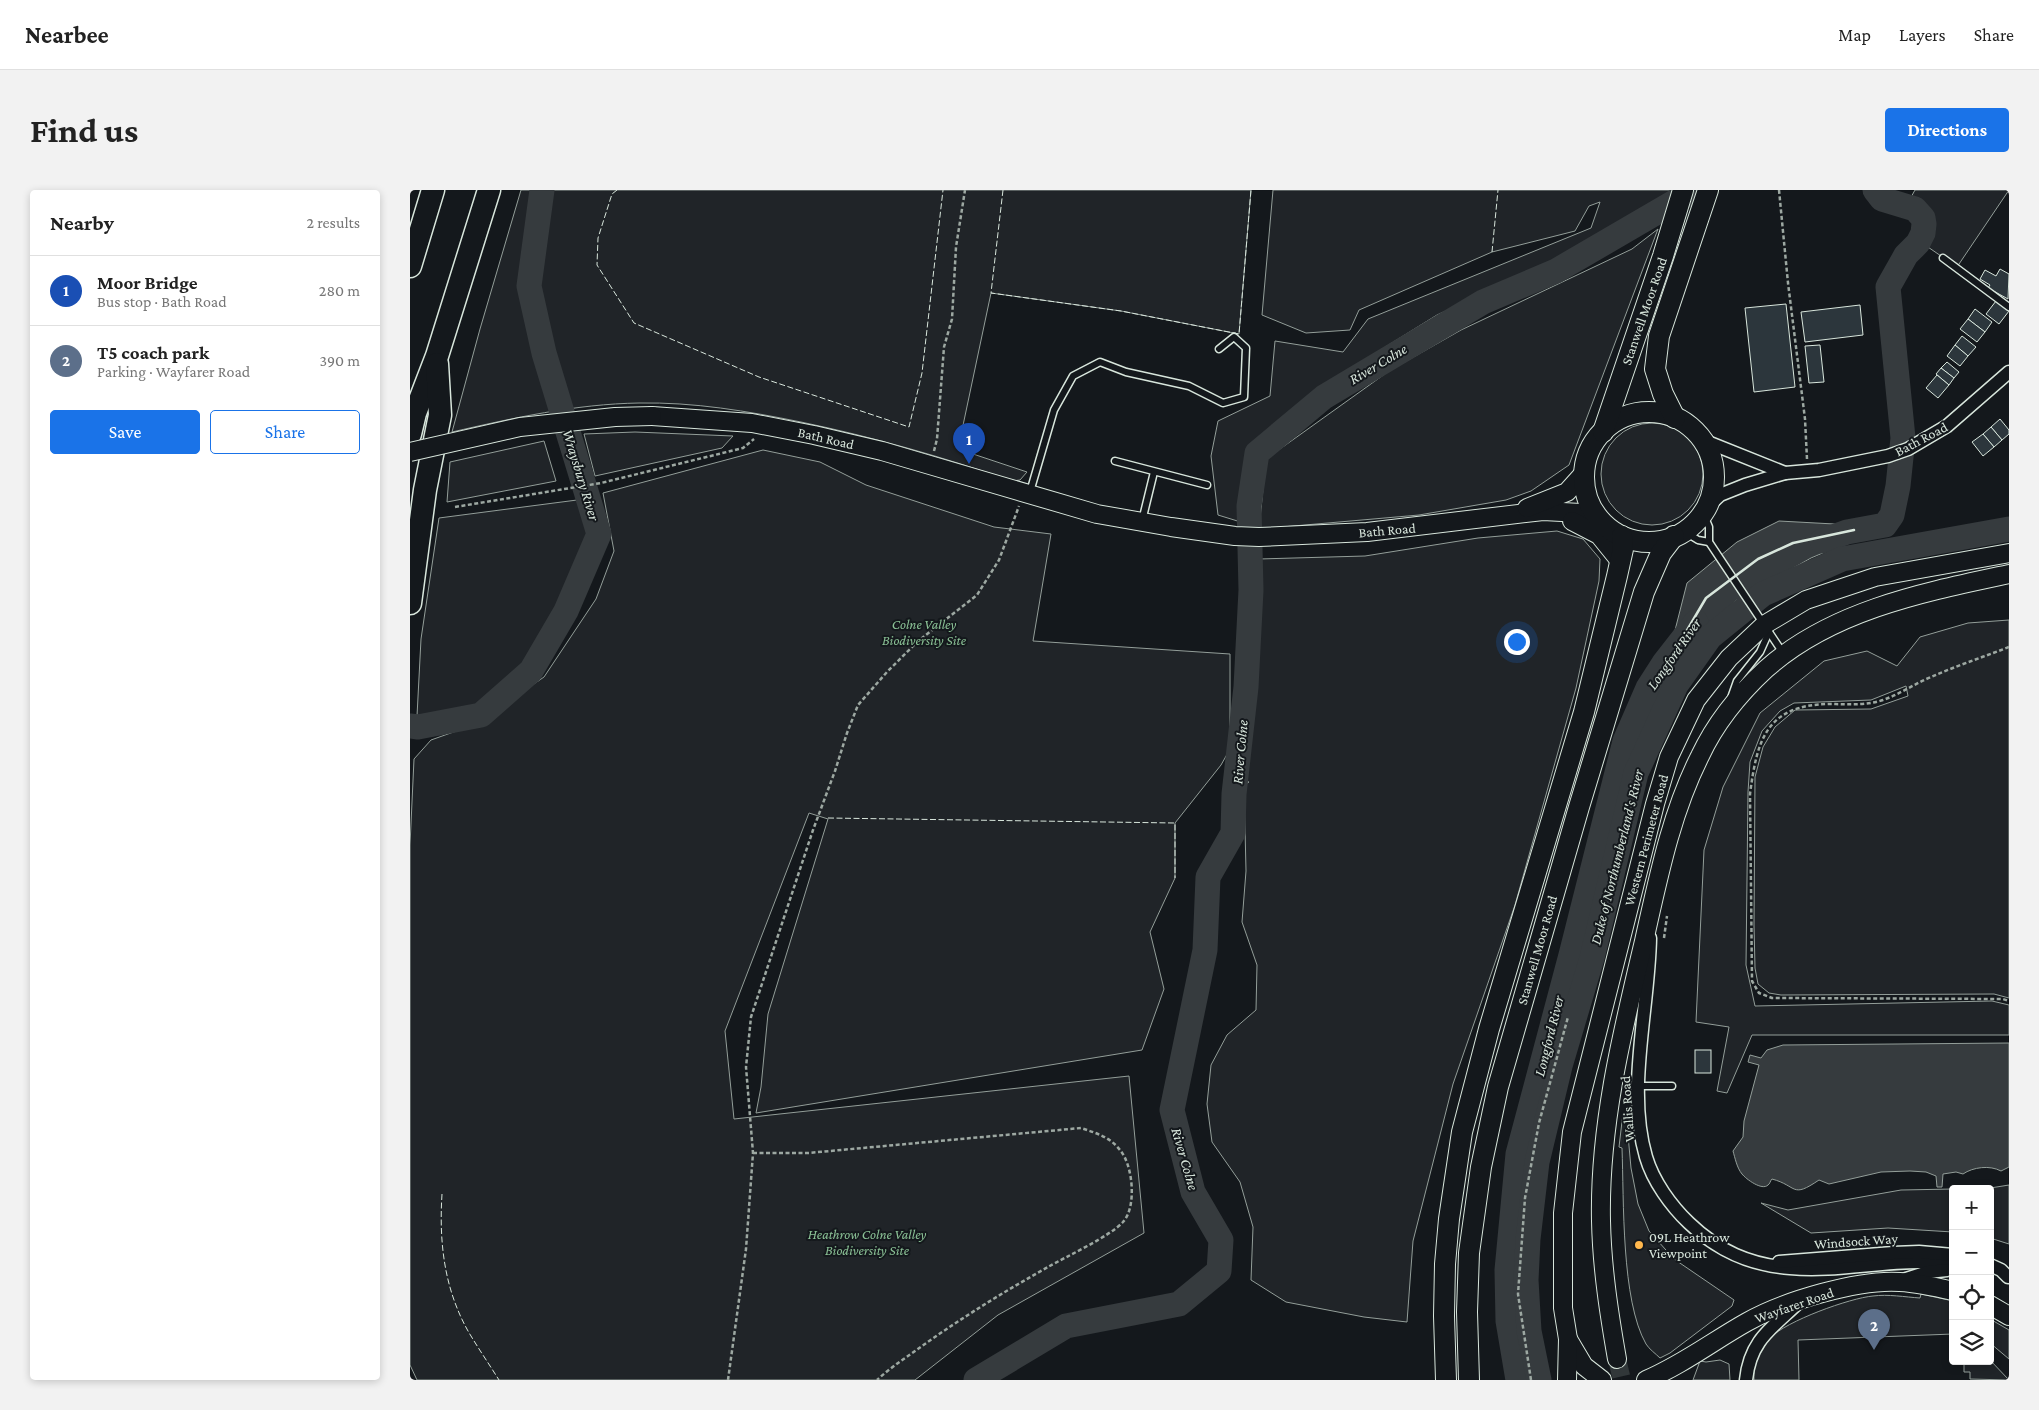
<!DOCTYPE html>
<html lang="en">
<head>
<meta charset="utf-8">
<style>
  body { margin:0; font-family:"Crimson Pro",serif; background:#f2f2f2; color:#222 }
  .controls { position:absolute; right:15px; bottom:15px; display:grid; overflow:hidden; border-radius:5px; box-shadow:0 2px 8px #0003 }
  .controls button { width:45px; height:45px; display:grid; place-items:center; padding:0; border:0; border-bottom:1px solid #e0e0e0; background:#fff; color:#222; font:25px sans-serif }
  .you { position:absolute; left:1106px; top:451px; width:18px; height:18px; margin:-12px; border:4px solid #fff; border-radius:50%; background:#1a73e8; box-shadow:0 0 0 8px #1a73e833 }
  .badge { display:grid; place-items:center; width:32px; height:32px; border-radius:50%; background:#1a73e8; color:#fff; font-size:16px; font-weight:700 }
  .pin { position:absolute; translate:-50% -41px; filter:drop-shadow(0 1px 2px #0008) }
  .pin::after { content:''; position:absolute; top:26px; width:18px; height:15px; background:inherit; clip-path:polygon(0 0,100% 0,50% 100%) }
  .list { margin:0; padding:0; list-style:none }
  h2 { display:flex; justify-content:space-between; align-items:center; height:65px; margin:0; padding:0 20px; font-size:21px }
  h2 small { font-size:16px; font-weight:400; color:#767676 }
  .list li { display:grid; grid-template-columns:32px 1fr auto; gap:15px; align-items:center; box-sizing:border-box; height:70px; padding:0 20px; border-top:1px solid #e0e0e0 }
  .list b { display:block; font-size:19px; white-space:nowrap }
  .list p { margin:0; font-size:16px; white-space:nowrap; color:#767676 }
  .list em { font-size:16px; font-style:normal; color:#767676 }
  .actions { display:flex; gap:10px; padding:15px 20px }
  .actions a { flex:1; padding:11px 0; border:1px solid #1a73e8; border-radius:5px; text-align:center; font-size:18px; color:#1a73e8 }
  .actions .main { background:#1a73e8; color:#fff }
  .icon { flex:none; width:28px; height:28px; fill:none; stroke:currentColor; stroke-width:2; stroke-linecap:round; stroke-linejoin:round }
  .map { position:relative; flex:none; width:1599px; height:1190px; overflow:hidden; border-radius:5px }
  header { display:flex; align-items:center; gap:30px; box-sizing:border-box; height:70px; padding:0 25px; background:#fff; border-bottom:1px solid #e0e0e0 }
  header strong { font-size:24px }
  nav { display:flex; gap:28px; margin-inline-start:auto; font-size:18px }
  .intro { display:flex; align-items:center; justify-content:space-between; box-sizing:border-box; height:120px; padding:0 30px }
  h1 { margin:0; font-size:35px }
  .button { padding:12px 22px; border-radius:5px; background:#1a73e8; color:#fff; font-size:18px; font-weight:700 }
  main { display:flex; gap:30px; padding:0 30px }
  aside { flex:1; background:#fff; border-radius:5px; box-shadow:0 2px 8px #0003 }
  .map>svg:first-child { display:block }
  .green { fill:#202428; stroke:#939e99 }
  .water { fill:#363b3e; stroke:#939e99 }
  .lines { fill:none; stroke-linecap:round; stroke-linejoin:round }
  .river { stroke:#363b3e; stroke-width:25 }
  .building { fill:#2c363c; stroke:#d8e6dc }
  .secondary-tunnel { stroke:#313739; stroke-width:18; stroke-dasharray:18 9; stroke-linecap:butt }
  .lane-casing { stroke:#d8e6dc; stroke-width:9 }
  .street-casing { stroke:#d8e6dc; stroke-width:15 }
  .secondary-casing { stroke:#d8e6dc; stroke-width:20 }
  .primary-casing { stroke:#d8e6dc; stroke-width:22 }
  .highway-casing { stroke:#d8e6dc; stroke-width:25 }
  .path { stroke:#9da8a2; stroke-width:2.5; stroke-dasharray:4 2.5; stroke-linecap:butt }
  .lane { stroke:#14181c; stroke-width:6 }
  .street { stroke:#14181c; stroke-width:12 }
  .secondary { stroke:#14181c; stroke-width:18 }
  .primary { stroke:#14181c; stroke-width:20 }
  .highway { stroke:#14181c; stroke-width:22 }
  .secondary-bridge-casing { stroke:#d8e6dc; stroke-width:20; stroke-linecap:butt }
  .secondary-bridge { stroke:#14181c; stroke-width:18 }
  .fence { stroke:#d8e6dc; stroke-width:1; stroke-dasharray:6 2.5; stroke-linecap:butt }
  .wall { stroke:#d8e6dc; stroke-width:2.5 }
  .poi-dot { fill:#ffb74d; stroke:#14181c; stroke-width:2 }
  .labels { text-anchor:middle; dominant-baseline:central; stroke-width:4; stroke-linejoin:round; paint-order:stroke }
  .street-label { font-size:14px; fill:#d8e6dc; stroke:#14181c }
  .park-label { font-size:14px; font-style:italic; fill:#8ac095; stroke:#14181c }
  .poi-label { font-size:14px; fill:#d8e6dc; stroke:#14181c; text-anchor:start }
  .water-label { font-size:15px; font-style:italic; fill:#d8e6dc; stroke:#14181c }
</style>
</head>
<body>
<header>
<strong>Nearbee</strong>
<nav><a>Map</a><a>Layers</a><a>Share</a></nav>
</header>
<div class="intro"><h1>Find us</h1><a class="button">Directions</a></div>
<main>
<aside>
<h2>Nearby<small>2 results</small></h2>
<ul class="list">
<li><span class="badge" style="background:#1a4fb4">1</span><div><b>Moor Bridge</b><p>Bus stop · Bath Road</p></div><em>280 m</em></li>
<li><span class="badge" style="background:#5c6f8a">2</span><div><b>T5 coach park</b><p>Parking · Wayfarer Road</p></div><em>390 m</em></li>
</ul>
<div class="actions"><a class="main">Save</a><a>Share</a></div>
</aside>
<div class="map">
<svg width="1599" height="1190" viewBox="0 0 1599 1190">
  <rect width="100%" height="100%" fill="#14181c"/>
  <!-- green -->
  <g class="green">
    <path d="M111,0H841L829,144L711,121L581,103L548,259L617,282L610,290L602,291C533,267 463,247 391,232C337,221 284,212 229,213C166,214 103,228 42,242L70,139Z"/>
    <polygon points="863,0 1261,0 1253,19 1027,125 943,177 864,236 837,259 834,333 808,325 801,266 808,231 860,206 865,151 933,162 958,129 1181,38 1190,12 1179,16 1165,41 1082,62 949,120 940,140 896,143 852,125"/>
    <path d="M1505,0H1599L1547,77L1515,55C1523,34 1520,20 1500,9Z"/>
    <polygon points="1248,39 1159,275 1121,301 1096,310 1009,325 849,339 856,269 979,181 1051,140 1222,59"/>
    <circle cx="1242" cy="284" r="51"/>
    <polygon points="225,242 323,246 312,258 185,286 174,244"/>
    <polygon points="134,251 146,291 37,312 40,272"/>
    <polygon points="353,260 410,272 456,295 584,337 641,344 623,451 820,464 820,559 811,575 765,633 765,688 740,742 754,799 732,860 346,923 351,897 358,824 418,629 399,623 315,841 324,929 719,886 734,1043 588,1125 505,1190 7,1190 0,1175 0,655 4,569 21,550 66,534 134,487 186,409 204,361 193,303"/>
    <polygon points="167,310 179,344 157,407 116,479 65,518 7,526 11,449 29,328"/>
    <polygon points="1147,341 1173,349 1190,369 1189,391 1166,498 1105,715 1043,894 1003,1051 997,1132 954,1127 876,1112 841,1090 843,1037 830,992 802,952 797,914 801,875 817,845 846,820 847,775 832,732 836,681 834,595 839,592 833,591 846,497 849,369 955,366 1068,348"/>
    <polygon points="1599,430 1599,808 1584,804 1371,805 1359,803 1348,794 1345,778 1344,735 1345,587 1353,557 1365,537 1385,520 1461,519 1498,506 1496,496 1461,510 1384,513 1370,521 1352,541 1340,572 1338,602 1336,775 1345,816 1582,811 1599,815 1599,845 1342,845 1317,903 1307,901 1319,837 1286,832 1294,660 1313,597 1350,523 1414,471 1457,461 1487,476 1510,447 1558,433"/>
    <path d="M1213,923H1216L1221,978L1228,1014L1239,1041L1264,1069L1324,1110L1322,1116L1260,1163L1250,1168C1246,1164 1239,1159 1236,1154C1211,1110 1214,1010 1212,958L1209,957Z"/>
    <polygon points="1599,995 1599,1054 1580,1048 1580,999 1574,999"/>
    <polygon points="1543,999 1543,1042 1478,1038 1401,1043 1351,1013 1378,1020 1491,1000"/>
    <path d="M1511,1104L1543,1111V1144L1388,1150L1389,1190H1344C1343,1175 1348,1159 1360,1148C1376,1131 1440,1108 1463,1106C1478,1104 1495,1107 1510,1108Z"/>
    <polygon points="1580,1129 1599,1140 1599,1169 1580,1153"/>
    <polygon points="1310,1170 1319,1174 1320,1190 1283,1190 1290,1171 1296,1172"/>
    <polygon points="1580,1170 1599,1190 1560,1189 1560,1182 1554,1182 1554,1171 1580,1171"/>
  </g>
  <!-- water -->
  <g class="water">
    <polygon points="1369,331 1443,335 1446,349 1401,368 1325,411 1273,463 1261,456 1277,393 1327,352"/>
    <path d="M1599,853V977L1591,981C1580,975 1563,977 1553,984L1546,982L1533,984L1532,997H1527L1526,986L1516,982L1500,981L1471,982L1419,994L1409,990C1381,1009 1388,996 1362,989C1360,991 1360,994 1358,995C1352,1001 1336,989 1332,984C1327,978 1325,968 1323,961L1333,947L1334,931L1349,875L1338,872L1340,865L1351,868L1357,860L1373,855Z"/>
  </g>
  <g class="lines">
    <!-- river -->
    <g class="river">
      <polyline points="1412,351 1437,342 1475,335 1482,325 1488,296 1493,248 1478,97 1496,65 1508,53 1513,43 1514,34 1513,28 1505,19 1472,9 1465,0"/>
      <polyline points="0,536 8,537 71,525 121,481 156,421 189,344 134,163 119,96 132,0"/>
      <polyline points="566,1190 656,1136 769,1114 809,1081 811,1050 783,1002 762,920 795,760 798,687 823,643 824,604 836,497 841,400 839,316 847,263 914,207 996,158 1073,112 1146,81 1285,0"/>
      <polyline points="1108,1190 1098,1131 1097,1080 1108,964 1161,765 1215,551 1238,498 1254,473 1286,432"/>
      <polyline points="1129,1190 1119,1141 1116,1090 1118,1049 1127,972 1150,876 1182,768 1226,583 1266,495 1300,447 1353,404 1432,369 1599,339"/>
    </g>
  </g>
  <!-- building -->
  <g class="building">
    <polygon points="1590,79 1599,84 1598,109 1578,98 1580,95 1570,89 1575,80 1586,86"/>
    <polygon points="1586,111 1599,121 1589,134 1576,124"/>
    <polygon points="1376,114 1385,197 1344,202 1335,118"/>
    <polygon points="1450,115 1453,145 1395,152 1391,122"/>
    <polygon points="1565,119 1582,132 1575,142 1558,129"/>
    <polygon points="1558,129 1575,142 1567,152 1550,139"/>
    <polygon points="1552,146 1566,157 1558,166 1545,155"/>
    <polygon points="1410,155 1414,192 1399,193 1395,156"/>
    <polygon points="1545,155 1558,166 1550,176 1537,166"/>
    <polygon points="1537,172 1549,182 1544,188 1531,178"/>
    <polygon points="1531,178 1544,188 1539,195 1526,184"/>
    <polygon points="1527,185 1539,195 1528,208 1516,198"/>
    <polygon points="1590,229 1599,240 1599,244 1592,250 1581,237"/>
    <polygon points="1581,237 1592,250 1584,257 1573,244"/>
    <polygon points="1573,244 1584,257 1573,266 1562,252"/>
    <rect x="1285" y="860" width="16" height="23"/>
  </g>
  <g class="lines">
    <!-- secondary-tunnel -->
    <polyline class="secondary-tunnel" points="1207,1169 1212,1190"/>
    <!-- lane casing -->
    <g class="lane-casing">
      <g id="lane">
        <polyline points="1533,68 1599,117"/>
        <polyline points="705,271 797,295"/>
        <polyline points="620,302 644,220 663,186 690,172 716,182 779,196 813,213 834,207 836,158 824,147 809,159"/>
        <polyline points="1293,323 1299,337 1299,352 1373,463"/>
        <polyline points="732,331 744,282"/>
        <polyline points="1275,342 1288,350 1299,352"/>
        <polyline points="1321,508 1327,491 1350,462 1359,442"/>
        <polyline points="1229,896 1262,896"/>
      </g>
    </g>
    <!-- street casing -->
    <g class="street-casing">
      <g id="street">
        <polyline points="1295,251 1375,283"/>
        <polyline points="1295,319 1310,305 1335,295 1375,283 1409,280 1478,266 1498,259 1537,236 1599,182"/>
        <path d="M1240,748C1239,817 1216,900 1236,967C1243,991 1261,1016 1279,1033C1308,1061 1340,1075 1380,1078C1423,1082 1466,1072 1509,1072C1520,1072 1532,1075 1543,1076"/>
        <polyline points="1369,1072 1483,1063 1509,1062 1543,1065"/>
        <polyline points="1580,1075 1591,1080 1598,1087"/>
        <polyline points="1493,1090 1518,1082 1537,1080"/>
        <path d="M1336,1190C1340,1150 1362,1138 1389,1112"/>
      </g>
    </g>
    <!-- secondary casing -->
    <g class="secondary-casing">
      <g id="secondary">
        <polyline points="242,226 342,233 404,245 472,261 687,324 761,337 825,346 849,347 957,342 1133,321 1171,323 1192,332"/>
        <polyline points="1117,318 1157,302 1174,283"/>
        <polyline points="1162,331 1189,345 1210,371"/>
        <polyline points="1580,1115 1599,1126"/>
        <polyline points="1158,1149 1174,1176 1192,1190"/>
        <path d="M1207,1169C1199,1123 1192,1078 1191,1031C1189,936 1212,843 1234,751C1248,689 1261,623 1290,566C1305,534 1330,503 1356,479C1422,420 1515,402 1599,384"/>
        <polyline points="1157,1190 1158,1149 1153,1118 1153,1023 1162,942 1245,614 1259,567 1286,510 1319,468 1354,435 1396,410 1465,387 1599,363"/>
        <path d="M1236,1190C1272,1175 1303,1151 1337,1132C1374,1111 1449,1089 1490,1092C1508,1093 1526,1097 1543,1101"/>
      </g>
    </g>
    <!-- primary casing -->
    <g class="primary-casing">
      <g id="primary">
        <circle cx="1239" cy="287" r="65"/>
        <polyline points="1265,228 1253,204 1245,179 1249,146 1298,0"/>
        <polyline points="1193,242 1253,66 1273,0"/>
        <polyline points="1036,1190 1034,1126 1035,1074 1039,1029 1052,942 1079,839 1174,522 1207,386 1213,359 1212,346"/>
        <polyline points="1059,1190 1057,1122 1059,1063 1071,977 1088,897 1169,617 1234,402 1251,363 1264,346"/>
      </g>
    </g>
    <!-- highway casing -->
    <g class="highway-casing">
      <g id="highway">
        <polyline points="0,76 23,0"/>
        <polyline points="0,244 5,223 27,166 79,0"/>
        <polyline points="0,413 15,300 30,225 27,174"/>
      </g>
    </g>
    <!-- path -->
    <g class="path">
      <polyline points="1369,0 1378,93 1395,229 1397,269"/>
      <polyline points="524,261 527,249 534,157 542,129 546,57 555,0"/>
      <polyline points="45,317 191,293 333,258 344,249"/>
      <path d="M1599,457C1573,467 1546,476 1521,487C1504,494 1490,504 1473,510C1455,516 1437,514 1419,514C1356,515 1347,550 1340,604L1342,791L1349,803L1362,808L1593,809L1599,811"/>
      <polyline points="1254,748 1257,726"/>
      <path d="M343,963H398L671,938C686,943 700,947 710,960C723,975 727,1017 713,1032C699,1047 657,1066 638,1077C595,1101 553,1127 512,1156C497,1167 481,1177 467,1190"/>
      <polyline points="318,1190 336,1059 343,963 336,877 341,827 403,640 425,581 437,543 448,515 477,482 507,452 567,405 589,370 609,316"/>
      <polyline points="1121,1190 1108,1104 1115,1008 1129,933 1158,827"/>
    </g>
    <!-- lane -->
    <use href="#lane" class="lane"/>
    <!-- street -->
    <use href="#street" class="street"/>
    <!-- secondary -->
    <use href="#secondary" class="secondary"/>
    <!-- primary -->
    <use href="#primary" class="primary"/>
    <!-- highway -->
    <use href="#highway" class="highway"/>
    <!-- secondary-bridge casing -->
    <g class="secondary-bridge-casing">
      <polyline id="secondary-bridge" points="0,262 110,237 205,227 242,226"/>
    </g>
    <!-- secondary-bridge -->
    <use href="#secondary-bridge" class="secondary-bridge"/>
    <!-- fence -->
    <g class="fence">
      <polyline points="207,0 202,4 188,48 187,75 224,133 349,187 499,237 512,183 533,0"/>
      <polyline points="593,0 581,103 711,121 829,144 841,0"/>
      <polyline points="1082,62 1088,0"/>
      <polyline points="418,628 765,633 765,688"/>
      <path d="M32,1004C29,1052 34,1098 58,1141C68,1158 79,1174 89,1190"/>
    </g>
    <!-- wall -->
    <polyline class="wall" points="1266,459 1296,408 1348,369 1383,353 1444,340"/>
  </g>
  <!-- markers -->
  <circle class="poi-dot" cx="1229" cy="1055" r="5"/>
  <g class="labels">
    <!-- street labels -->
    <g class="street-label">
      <text transform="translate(1234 121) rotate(-71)">Stanwell Moor Road</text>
      <text transform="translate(416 248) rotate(13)">Bath Road</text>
      <text transform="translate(1511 249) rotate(-28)">Bath Road</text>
      <text transform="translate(977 340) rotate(-5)">Bath Road</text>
      <text transform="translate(1236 650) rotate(-75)">Western Perimeter Road</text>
      <text transform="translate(1127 760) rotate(-74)">Stanwell Moor Road</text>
      <text transform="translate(1217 919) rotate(-94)">Wallis Road</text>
      <text transform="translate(1446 1051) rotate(-4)">Windsock Way</text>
      <text transform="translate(1384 1115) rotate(-19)">Wayfarer Road</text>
    </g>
    <!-- park labels -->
    <g class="park-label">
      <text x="514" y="434">Colne Valley<tspan x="514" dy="16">Biodiversity Site</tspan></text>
      <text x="457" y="1044">Heathrow Colne Valley<tspan x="457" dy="16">Biodiversity Site</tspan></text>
    </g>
    <!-- poi labels -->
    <g class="poi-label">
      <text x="1239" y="1047">09L Heathrow<tspan x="1239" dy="16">Viewpoint</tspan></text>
    </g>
    <!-- water labels -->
    <g class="water-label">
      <text transform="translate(968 174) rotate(-31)">River Colne</text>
      <text transform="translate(171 285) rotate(73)">Wraysbury River</text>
      <text transform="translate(1264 464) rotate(-55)">Longford River</text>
      <text transform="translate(830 562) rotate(-85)">River Colne</text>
      <text transform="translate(1207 667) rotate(-76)">Duke of Northumberland's River</text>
      <text transform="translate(1139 846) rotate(-76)">Longford River</text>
      <text transform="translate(775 969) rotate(74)">River Colne</text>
    </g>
  </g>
</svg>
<div class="controls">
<button>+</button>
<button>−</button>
<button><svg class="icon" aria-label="locate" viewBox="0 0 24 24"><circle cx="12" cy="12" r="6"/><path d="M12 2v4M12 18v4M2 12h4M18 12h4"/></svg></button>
<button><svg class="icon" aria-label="layers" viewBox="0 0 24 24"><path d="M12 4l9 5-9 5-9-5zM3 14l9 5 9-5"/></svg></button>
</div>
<div class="you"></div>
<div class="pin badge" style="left:559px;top:274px;background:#1a4fb4">1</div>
<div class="pin badge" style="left:1464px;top:1160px;background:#5c6f8a">2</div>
</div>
</main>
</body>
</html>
